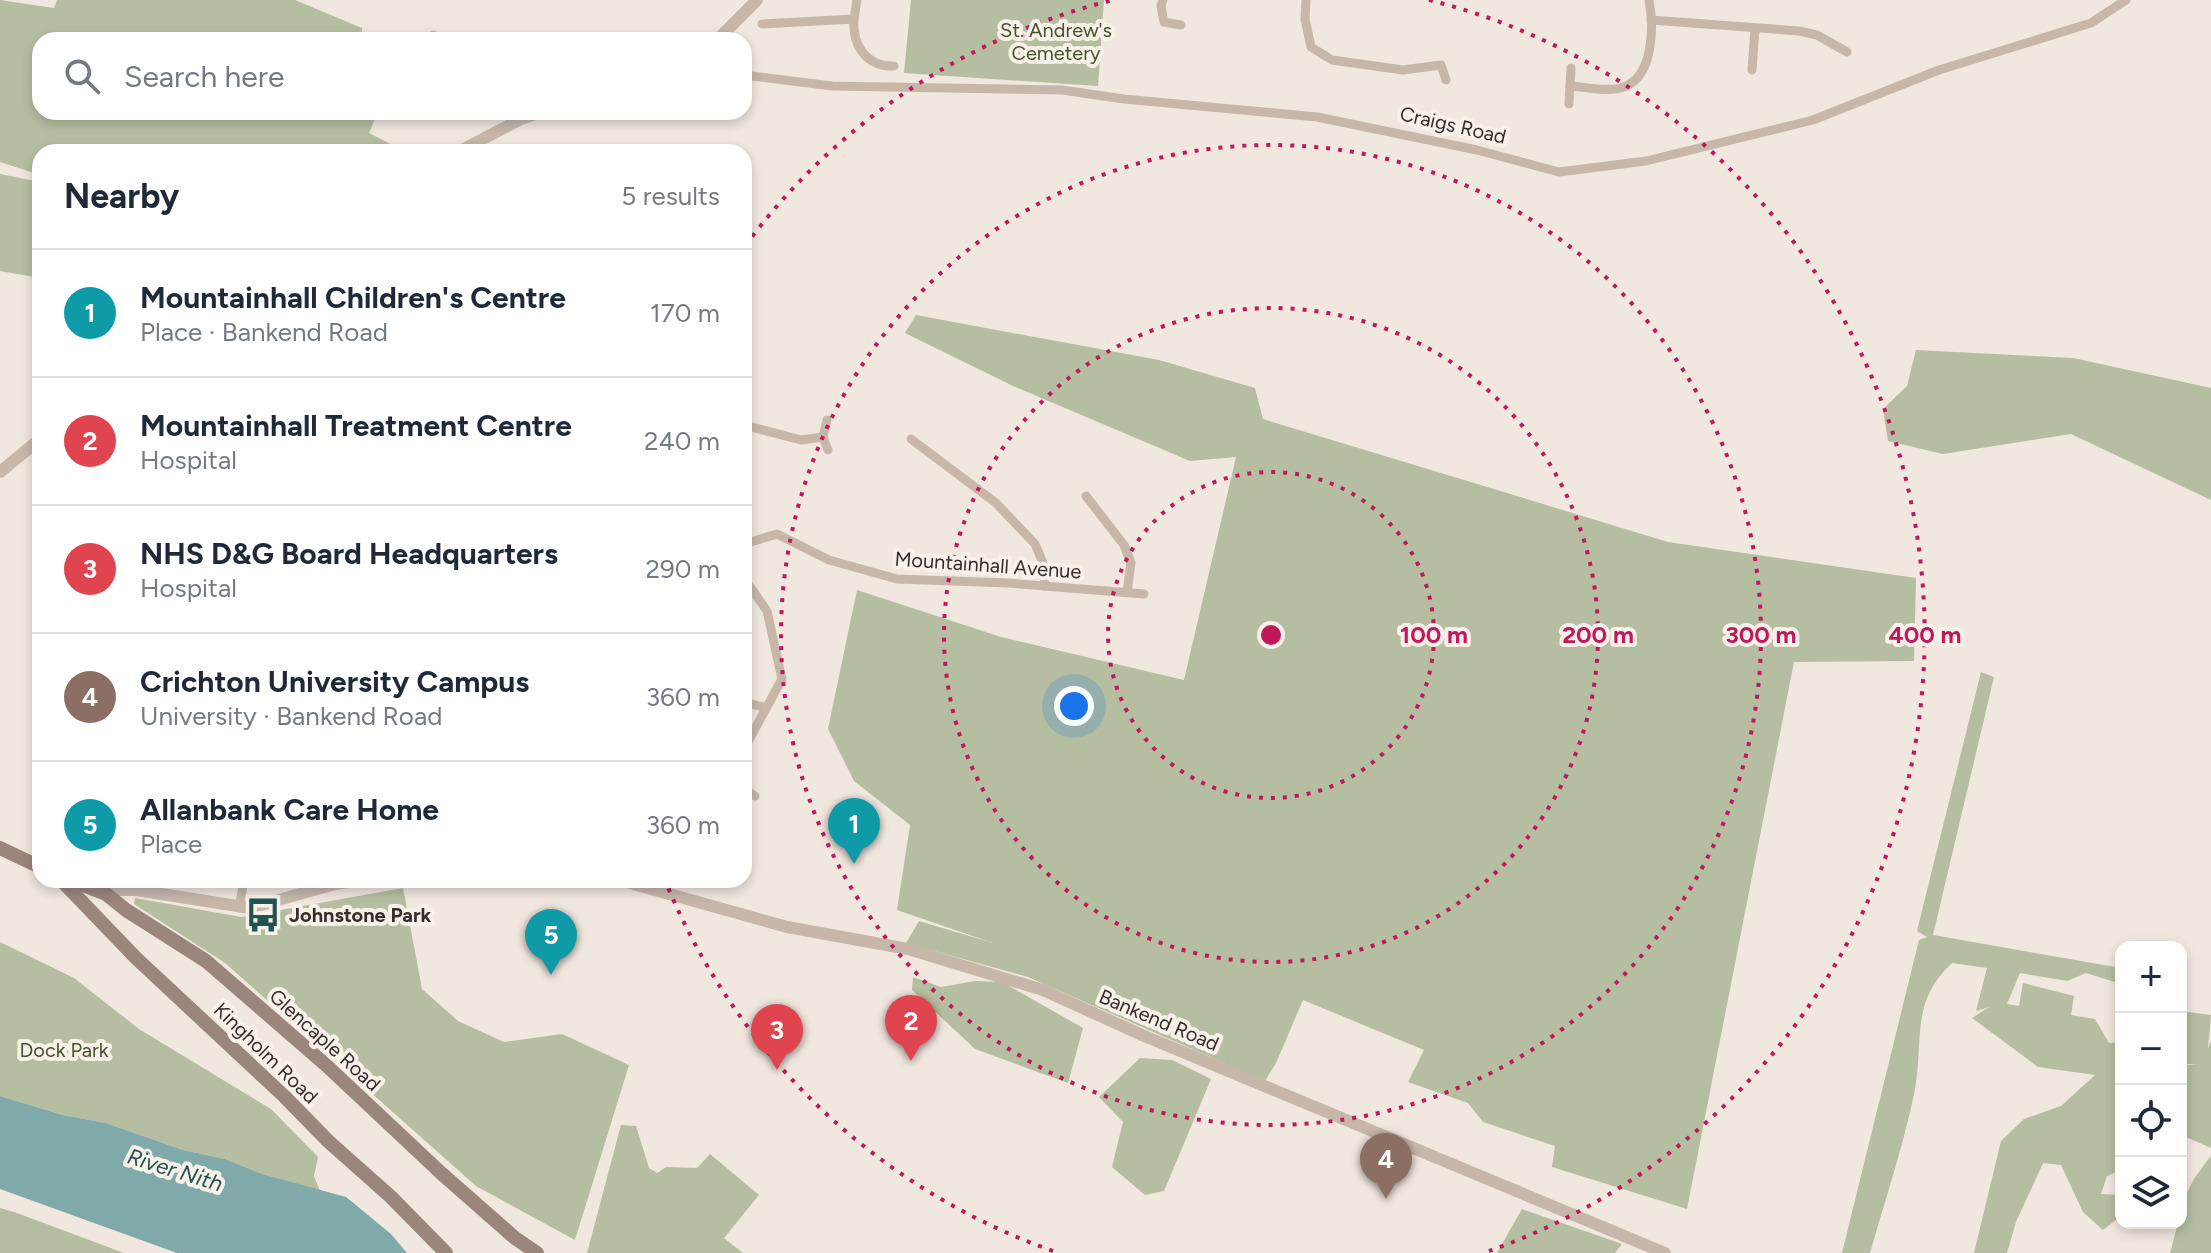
<!DOCTYPE html>
<html lang="en">
<head>
<meta charset="utf-8">
<style>
  body { margin:0; font-family:Figtree,sans-serif; background:#f6f6f7; color:#1f2937 }
  .controls { position:absolute; right:24px; bottom:24px; display:grid; overflow:hidden; border-radius:16px; box-shadow:0 4px 12px #0003 }
  .controls button { width:72px; height:72px; display:grid; place-items:center; padding:0; border:0; border-bottom:2px solid #e0e1e3; background:#fff; color:#1f2937; font:40px sans-serif }
  .you { position:absolute; left:1074px; top:706px; width:28px; height:28px; margin:-20px; border:6px solid #fff; border-radius:50%; background:#1a73e8; box-shadow:0 0 0 12px #1a73e833 }
  .badge { display:grid; place-items:center; width:52px; height:52px; border-radius:50%; background:#0f766e; color:#fff; font-size:26px; font-weight:700 }
  .pin { position:absolute; translate:-50% -66px; filter:drop-shadow(0 2px 4px #0008) }
  .pin::after { content:''; position:absolute; top:42px; width:28px; height:24px; background:inherit; clip-path:polygon(0 0,100% 0,50% 100%) }
  .list { margin:0; padding:0; list-style:none }
  h2 { display:flex; justify-content:space-between; align-items:center; height:104px; margin:0; padding:0 32px; font-size:34px }
  h2 small { font-size:26px; font-weight:400; color:#747a83 }
  .list li { display:grid; grid-template-columns:52px 1fr auto; gap:24px; align-items:center; box-sizing:border-box; height:128px; padding:0 32px; border-top:2px solid #e0e1e3 }
  .list b { display:block; font-size:30px; white-space:nowrap }
  .list p { margin:0; font-size:26px; white-space:nowrap; color:#747a83 }
  .list em { font-size:26px; font-style:normal; color:#747a83 }
  .icon { flex:none; width:44px; height:44px; fill:none; stroke:currentColor; stroke-width:2; stroke-linecap:round; stroke-linejoin:round }
  .map { position:relative; flex:none; width:2211px; height:1253px; overflow:hidden }
  .search { position:absolute; background:#fff; box-shadow:0 4px 12px #0003; left:32px; top:32px; width:720px; height:88px; display:flex; align-items:center; gap:20px; box-sizing:border-box; padding:0 28px; border-radius:24px; color:#747a83; font-size:30px }
  .panel { position:absolute; background:#fff; box-shadow:0 4px 12px #0003; left:32px; top:144px; width:720px; height:744px; border-radius:24px }
  .map>svg:first-child { display:block }
  .green { fill:#b5bea0 }
  .water { fill:#80aaaa }
  .lines { fill:none; stroke-linecap:round; stroke-linejoin:round }
  .minor { stroke:#c7b7ab; stroke-width:9 }
  .tertiary { stroke:#c7b7ab; stroke-width:12 }
  .secondary { stroke:#9b867d; stroke-width:14 }
  .ring { fill:none; stroke:#c2185b; stroke-width:4; stroke-dasharray:4 8 }
  .labels { text-anchor:middle; dominant-baseline:central; stroke-width:8; stroke-linejoin:round; paint-order:stroke }
  .park-label { font-size:20px; fill:#475230; stroke:#f8f1ea }
  .street-label { font-size:20px; fill:#362d2a; stroke:#f8f1ea }
  .poi-label { font-size:20px; font-weight:bold; fill:#362d2a; stroke:#f8f1ea; text-anchor:start }
  .water-label { font-size:22px; font-style:italic; fill:#235253; stroke:#f8f1ea }
  .centre { fill:#c2185b; stroke:#f8f1ea; stroke-width:4 }
  .ring-label { font-size:24px; text-anchor:middle; font-weight:bold; fill:#c2185b; stroke:#f8f1ea; stroke-width:8; stroke-linejoin:round; paint-order:stroke }
</style>
</head>
<body>
<div class="map">
<svg width="2211" height="1253" viewBox="0 0 2211 1253">
  <rect width="100%" height="100%" fill="#f0e7de"/>
  <!-- green -->
  <g class="green">
    <polygon points="0,0 54,8 57,0 295,0 362,28 362,40 40,40 40,112 378,112 369,133 406,152 40,152 40,175 0,162"/>
    <polygon points="911,0 1104,0 1098,86 904,73"/>
    <polygon points="0,174 40,182 40,278 0,271"/>
    <polygon points="916,315 1159,360 1255,388 1263,419 1668,542 1916,578 1914,661 1794,662 1687,1209 1552,1167 1555,1146 1483,1122 1468,1103 1408,1082 1424,1050 1303,1000 1276,1063 1265,1081 1028,977 906,943 919,921 993,943 897,910 910,825 854,781 828,729 857,590 1001,637 1184,680 1236,457 1190,461 1013,386 905,333"/>
    <polygon points="1916,350 2073,358 2211,388 2211,500 2071,434 1943,454 1888,441 1883,409 1907,386"/>
    <path d="M1981,672L1994,677L1933,935L2121,968V984L2086,973L2067,981L2020,973L2007,1004L2019,1006L2023,983L2074,996L2071,1015L2095,1019L2109,1043L2121,1042V1170L2107,1176L2101,1194L2121,1195V1216L2103,1230L2083,1212L2061,1165L2043,1163L2016,1222L2007,1253H1974L2001,1141L2024,1119L2061,1106L2095,1075L2038,1067L1972,1018L1989,1007L1976,1011L1987,968L1952,963C1908,1004 1925,1043 1914,1094C1903,1147 1885,1200 1870,1253H1842L1919,940L1927,937L1917,931Z"/>
    <polygon points="403,888 422,989 458,1021 504,1042 562,1034 629,1065 575,1240 476,1186 225,963 134,904 135,898 241,917"/>
    <polygon points="0,942 74,978 139,1029 271,1109 318,1157 314,1176 320,1191 262,1174 225,1159 183,1150 106,1123 63,1115 0,1096"/>
    <polygon points="913,977 941,987 975,981 1002,982 1083,1028 1068,1083 975,1049 912,990"/>
    <polygon points="2181,1011 2211,1015 2208,1048 2211,1041 2211,1148 2186,1137 2181,1144 2181,1065 2197,1065 2181,1063"/>
    <polygon points="1140,1058 1172,1060 1211,1079 1164,1191 1145,1195 1112,1167 1123,1122 1099,1097"/>
    <polygon points="621,1125 636,1126 649,1168 657,1173 666,1167 697,1168 710,1154 759,1195 724,1238 743,1253 587,1253"/>
    <path d="M2211,1156V1253H2170L2178,1223H2181C2181,1195 2195,1176 2211,1156Z"/>
    <polygon points="0,1208 17,1213 124,1253 0,1253"/>
    <polygon points="1522,1209 1622,1244 1615,1253 1497,1253"/>
  </g>
  <!-- water -->
  <polygon class="water" points="0,1096 63,1115 106,1123 183,1150 225,1159 262,1174 346,1197 391,1234 407,1253 177,1253 0,1189"/>
  <g class="lines">
    <!-- minor -->
    <g class="minor">
      <polyline points="1163,0 1161,6 1164,22 1181,25"/>
      <polyline points="1306,0 1305,19 1311,47 1332,60 1403,70 1441,65 1446,80"/>
      <path d="M854,19C852,45 866,67 894,66"/>
      <polyline points="1651,20 1799,31 1817,35 1847,52"/>
      <polyline points="762,24 854,19 857,0"/>
      <polyline points="433,35 446,40"/>
      <path d="M1571,68L1570,86C1586,87 1606,92 1621,88C1654,79 1654,27 1649,0"/>
      <polyline points="1752,70 1755,28"/>
      <polyline points="744,75 832,86 1062,90 1124,99 1317,117 1477,150 1559,172 1646,161 1813,120 1939,70 2091,23 2126,0"/>
      <polyline points="1569,104 1570,86"/>
      <polyline points="827,420 823,437 828,450"/>
      <polyline points="744,425 801,440 823,437"/>
      <polyline points="911,439 996,503 1035,544 1043,563 1045,586"/>
      <polyline points="1086,496 1124,545 1131,563 1127,592"/>
      <polyline points="744,544 777,534 829,560 897,579 1008,583 1144,594"/>
      <polyline points="744,578 767,611 782,679 744,749"/>
      <polyline points="744,702 766,708"/>
      <polyline points="744,789 755,796"/>
      <polyline points="666,892 669,880"/>
      <polyline points="239,908 244,880"/>
    </g>
    <!-- tertiary -->
    <g class="tertiary">
      <polyline points="717,40 757,0"/>
      <polyline points="458,152 521,119 541,112"/>
      <polyline points="0,472 40,439"/>
      <polyline points="619,880 787,927 908,949 1043,990 1142,1035 1665,1253"/>
      <polyline points="106,894 119,890 136,890 250,908 335,884 364,880"/>
    </g>
    <!-- secondary -->
    <g class="secondary">
      <polyline points="0,848 40,867"/>
      <polyline points="61,880 136,958 285,1097 328,1141 391,1197 446,1253"/>
      <polyline points="70,880 106,894 126,910 206,961 326,1065 441,1173 515,1238 537,1253"/>
    </g>
  </g>
  <!-- distance rings -->
  <g class="ring">
    <circle cx="1271" cy="635" r="163"/>
    <circle cx="1271" cy="635" r="327"/>
    <circle cx="1271" cy="635" r="490"/>
    <path d="M1053 1251A654 654 0 0 1 667 885M745 246A654 654 0 0 1 1113 0M1429 0A654 654 0 0 1 1489 1251"/>
  </g>
  <!-- icons -->
  <defs>
    <g id="bus-bare" transform="scale(2.76)"><path d="M-5-6H5V4H4V6H2V4H-2V6H-4V4H-5ZM-3.5-4V0h7V-4ZM-3.5 1.2v1.5H-2V1.2ZM2 1.2v1.5H3.5V1.2Z" fill="#235253" stroke="#f8f1ea" stroke-width="2.5" paint-order="stroke"/></g>
  </defs>
  <g fill-rule="evenodd">
    <use href="#bus-bare" x="263" y="915"/>
  </g>
  <g class="labels">
    <!-- park labels -->
    <g class="park-label">
      <text x="1056" y="30">St. Andrew's<tspan x="1056" dy="23">Cemetery</tspan></text>
      <text x="64" y="1050">Dock Park</text>
    </g>
    <!-- street labels -->
    <g class="street-label">
      <text transform="translate(1453 125) rotate(13)">Craigs Road</text>
      <text transform="translate(988 565) rotate(4)">Mountainhall Avenue</text>
      <text transform="translate(1159 1020) rotate(23)">Bankend Road</text>
      <text transform="translate(325 1040) rotate(42)">Glencaple Road</text>
      <text transform="translate(266 1053) rotate(44)">Kingholm Road</text>
    </g>
    <!-- poi labels -->
    <g class="poi-label">
      <text x="289" y="915">Johnstone Park</text>
    </g>
    <!-- water labels -->
    <g class="water-label">
      <text transform="translate(175 1170) rotate(17)">River Nith</text>
    </g>
  </g>
  <circle cx="1271" cy="635" r="12" class="centre"/>
  <g class="ring-label">
    <text x="1434" y="643">100 m</text>
    <text x="1598" y="643">200 m</text>
    <text x="1761" y="643">300 m</text>
    <text x="1925" y="643">400 m</text>
  </g>
</svg>
<div class="controls">
<button>+</button>
<button>−</button>
<button><svg class="icon" aria-label="locate" viewBox="0 0 24 24"><circle cx="12" cy="12" r="6"/><path d="M12 2v4M12 18v4M2 12h4M18 12h4"/></svg></button>
<button><svg class="icon" aria-label="layers" viewBox="0 0 24 24"><path d="M12 4l9 5-9 5-9-5zM3 14l9 5 9-5"/></svg></button>
</div>
<div class="you"></div>
<div class="pin badge" style="left:854px;top:864px;background:#0f9aa8">1</div>
<div class="pin badge" style="left:911px;top:1061px;background:#e0444e">2</div>
<div class="pin badge" style="left:777px;top:1070px;background:#e0444e">3</div>
<div class="pin badge" style="left:1386px;top:1199px;background:#8d6e63">4</div>
<div class="pin badge" style="left:551px;top:975px;background:#0f9aa8">5</div>
<div class="search"><svg class="icon" aria-label="search" viewBox="0 0 24 24"><circle cx="10" cy="10" r="6"/><path d="M15 15l6 6"/></svg>Search here</div>
<section class="panel">
<h2>Nearby<small>5 results</small></h2>
<ul class="list">
<li><span class="badge" style="background:#0f9aa8">1</span><div><b>Mountainhall Children's Centre</b><p>Place · Bankend Road</p></div><em>170 m</em></li>
<li><span class="badge" style="background:#e0444e">2</span><div><b>Mountainhall Treatment Centre</b><p>Hospital</p></div><em>240 m</em></li>
<li><span class="badge" style="background:#e0444e">3</span><div><b>NHS D&amp;G Board Headquarters</b><p>Hospital</p></div><em>290 m</em></li>
<li><span class="badge" style="background:#8d6e63">4</span><div><b>Crichton University Campus</b><p>University · Bankend Road</p></div><em>360 m</em></li>
<li><span class="badge" style="background:#0f9aa8">5</span><div><b>Allanbank Care Home</b><p>Place</p></div><em>360 m</em></li>
</ul>
</section>
</div>
</body>
</html>
